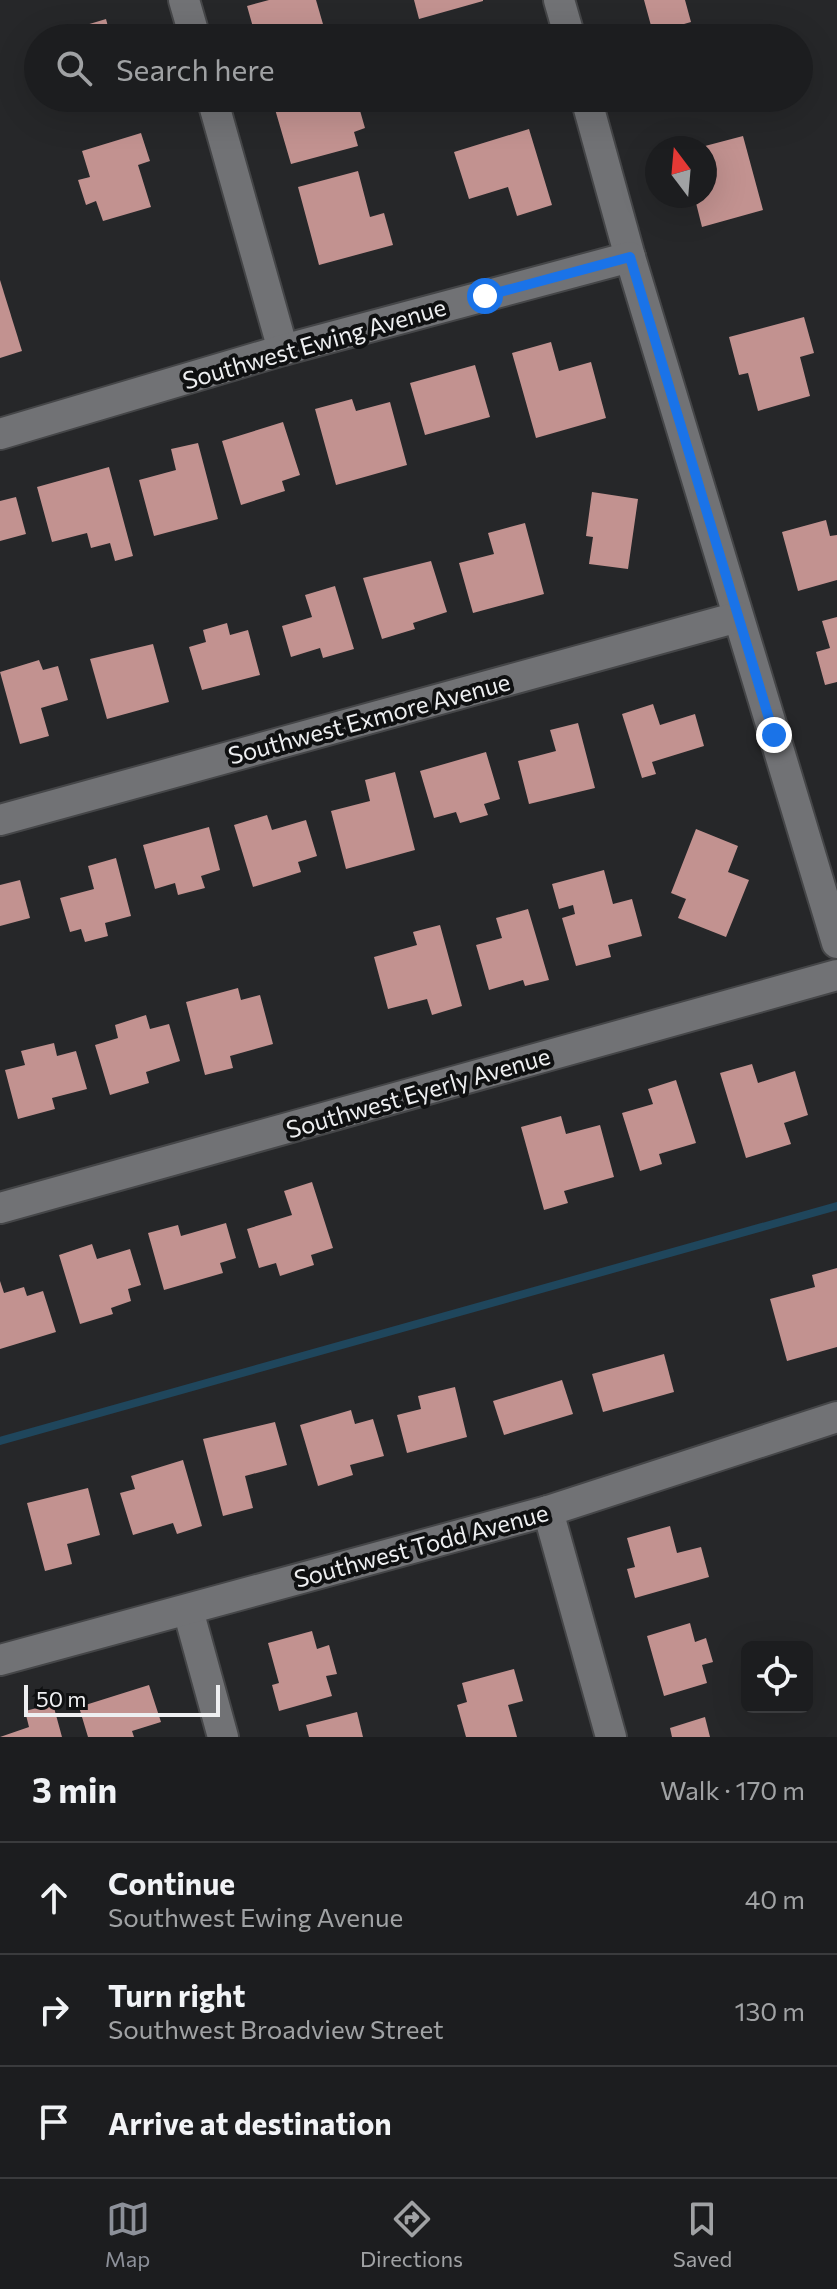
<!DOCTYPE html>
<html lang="en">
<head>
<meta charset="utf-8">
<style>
  body { margin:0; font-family:Commissioner,sans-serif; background:#292a2c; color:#f1f3f6 }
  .controls { position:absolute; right:24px; bottom:24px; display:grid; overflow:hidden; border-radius:12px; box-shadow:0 8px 32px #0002 }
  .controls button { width:72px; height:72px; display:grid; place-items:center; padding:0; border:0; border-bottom:2px solid #3a3b3d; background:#1c1d1f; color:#f1f3f6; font:40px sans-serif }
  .compass { position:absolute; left:645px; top:136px; width:72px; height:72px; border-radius:50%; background:#1c1d1f; box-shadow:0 8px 32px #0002; rotate:344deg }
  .scale { position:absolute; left:24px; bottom:20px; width:196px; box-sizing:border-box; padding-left:8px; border:4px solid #eeeff1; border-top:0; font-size:22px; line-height:28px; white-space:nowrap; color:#eeeff1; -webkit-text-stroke:6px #0f1011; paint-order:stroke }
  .stop { position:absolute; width:24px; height:24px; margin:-18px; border:6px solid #1a73e8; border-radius:50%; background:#fff }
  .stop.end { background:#1a73e8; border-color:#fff; box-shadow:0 2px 8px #0008 }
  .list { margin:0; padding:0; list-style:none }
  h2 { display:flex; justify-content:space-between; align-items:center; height:104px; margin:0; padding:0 32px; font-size:34px }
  h2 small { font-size:26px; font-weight:400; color:#a0a2a4 }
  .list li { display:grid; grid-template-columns:52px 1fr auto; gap:24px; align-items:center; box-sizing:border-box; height:112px; padding:0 32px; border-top:2px solid #3a3b3d }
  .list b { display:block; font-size:30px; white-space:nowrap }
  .list p { margin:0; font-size:26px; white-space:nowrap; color:#a0a2a4 }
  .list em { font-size:26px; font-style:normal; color:#a0a2a4 }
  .icon { flex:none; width:44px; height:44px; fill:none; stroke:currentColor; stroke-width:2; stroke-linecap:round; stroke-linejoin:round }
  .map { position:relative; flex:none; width:837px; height:1737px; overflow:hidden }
  .search { position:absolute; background:#1c1d1f; box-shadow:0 8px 32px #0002; left:24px; right:24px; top:24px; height:88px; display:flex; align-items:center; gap:20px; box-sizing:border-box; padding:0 28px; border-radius:44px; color:#a0a2a4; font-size:30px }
  .sheet { height:440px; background:#1c1d1f }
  nav { display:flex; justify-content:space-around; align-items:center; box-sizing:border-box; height:112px; border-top:2px solid #3a3b3d; background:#1c1d1f; font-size:22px; color:#a0a2a4 }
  nav a { display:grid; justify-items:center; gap:4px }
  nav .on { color:#8c9099 }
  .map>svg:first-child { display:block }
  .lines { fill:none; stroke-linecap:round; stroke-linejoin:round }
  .stream { stroke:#1f465c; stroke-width:8 }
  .building { fill:#c29290 }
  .minor-casing { stroke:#454648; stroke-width:34 }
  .minor { stroke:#717275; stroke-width:30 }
  .route { stroke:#1a73e8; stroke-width:10 }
  .labels { text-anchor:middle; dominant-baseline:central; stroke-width:8; stroke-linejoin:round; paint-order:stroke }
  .street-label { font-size:24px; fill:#eeeff1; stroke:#0f1011 }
</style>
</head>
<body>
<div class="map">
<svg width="837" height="1737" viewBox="0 0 837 1737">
  <rect width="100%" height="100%" fill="#262729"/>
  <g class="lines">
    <!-- stream -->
    <polyline class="stream" points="0,1441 837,1206"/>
  </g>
  <!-- building -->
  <g class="building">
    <polygon points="269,0 316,0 327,38 256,38 247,6"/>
    <polygon points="414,0 483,0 483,1 419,19"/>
    <polygon points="644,0 685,0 691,22 653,33"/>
    <polygon points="106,19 111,38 54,38 53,35"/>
    <polygon points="60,98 99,98 99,99 64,109"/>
    <polygon points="344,98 345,103 357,100 365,128 354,132 358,146 291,164 272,99"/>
    <polygon points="439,98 489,98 489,99 443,111"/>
    <polygon points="529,129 552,205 517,216 508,187 469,199 454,152"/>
    <polygon points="141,133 150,161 138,165 151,207 103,221 96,201 86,205 78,180 90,177 82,151"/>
    <polygon points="743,136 763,210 702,227 696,203 687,205 684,196 705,196 705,146"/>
    <polygon points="358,171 370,217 384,213 393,245 319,265 298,187"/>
    <polygon points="0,280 22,351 0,358"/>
    <polygon points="804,317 814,353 800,357 810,396 758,411 748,373 739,375 729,337"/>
    <polygon points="551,342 559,371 591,362 606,418 536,438 512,353"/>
    <polygon points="475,365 490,417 425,435 410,383"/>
    <polygon points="352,399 356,411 390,402 407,465 336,485 315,409"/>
    <polygon points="283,422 300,475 282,481 285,491 241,505 222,441"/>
    <polygon points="198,443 218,519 154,536 139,480 176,470 171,449"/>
    <polygon points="109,467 133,556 115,561 110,543 91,548 87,533 52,542 37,487"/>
    <polygon points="592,492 638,499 628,569 589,564 593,537 586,536"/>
    <polygon points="16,497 26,534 0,541 0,501"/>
    <polygon points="826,520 830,536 837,535 837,580 798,591 782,532"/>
    <polygon points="525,523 544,594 473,613 459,563 494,554 488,533"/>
    <polygon points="431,561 447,612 413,623 415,629 382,639 363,578"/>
    <polygon points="335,586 354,649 323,658 320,648 291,657 282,626 312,617 305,595"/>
    <polygon points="837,617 837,682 825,685 816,652 830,648 822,621"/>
    <polygon points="227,623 230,635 248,630 260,675 202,690 189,647 206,642 203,630"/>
    <polygon points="153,644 169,702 107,719 90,659"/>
    <polygon points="39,660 43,670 58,666 68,700 41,708 49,736 20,744 0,672"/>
    <polygon points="653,704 660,725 695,714 704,746 652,762 656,774 642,778 622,714"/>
    <polygon points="578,723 595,788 529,804 518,761 556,751 550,730"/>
    <polygon points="486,752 500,799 484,804 488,815 460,823 456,812 434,818 420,771"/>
    <polygon points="395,772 415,850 346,869 331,811 370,801 365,780"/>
    <polygon points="267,815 272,830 306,820 317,856 298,862 301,872 253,887 234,825"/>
    <polygon points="209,827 220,870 201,876 205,888 178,895 175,883 155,889 143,845"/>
    <polygon points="696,829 738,846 728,872 749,880 726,937 678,918 686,899 671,893"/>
    <polygon points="116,858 131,916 105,923 108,936 85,942 81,929 70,932 60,898 94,889 88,866"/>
    <polygon points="604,870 613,904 632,899 642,936 608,945 611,957 576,966 562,918 575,914 573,905 559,909 552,884"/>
    <polygon points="20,880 30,918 0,926 0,885"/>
    <polygon points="528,909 549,980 525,986 523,980 489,990 476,945 502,938 496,918"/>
    <polygon points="440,925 462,1006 432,1015 427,999 388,1009 374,957 417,945 413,932"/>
    <polygon points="238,988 241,1000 260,995 273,1044 230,1056 233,1068 205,1075 186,1002"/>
    <polygon points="146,1015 150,1029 169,1024 180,1061 146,1072 149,1083 110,1095 95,1045 118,1038 115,1025"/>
    <polygon points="54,1043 57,1056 76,1051 87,1089 52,1098 55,1109 18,1119 5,1070 25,1065 21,1051"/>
    <polygon points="752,1064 758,1083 795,1071 808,1115 784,1123 791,1144 746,1158 720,1073"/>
    <polygon points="676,1080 696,1143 659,1154 662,1164 640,1171 622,1113 653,1104 648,1089"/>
    <polygon points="561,1116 566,1134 600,1125 614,1177 564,1191 568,1203 544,1210 521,1127"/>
    <polygon points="312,1182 333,1248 311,1255 314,1265 280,1276 276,1263 259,1268 247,1229 292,1215 284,1191"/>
    <polygon points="226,1223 236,1258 220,1263 223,1273 164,1290 148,1233 178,1225 181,1236"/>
    <polygon points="92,1244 97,1259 130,1249 141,1285 128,1289 131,1301 111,1308 113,1314 80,1324 59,1255"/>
    <polygon points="837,1268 837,1347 787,1361 770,1299 815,1287 812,1275"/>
    <polygon points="0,1281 4,1293 24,1287 27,1296 43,1291 56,1332 0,1349"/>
    <polygon points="664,1354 674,1392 603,1412 592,1374"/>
    <polygon points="562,1380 573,1414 504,1435 493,1401"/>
    <polygon points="455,1387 467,1437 407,1453 397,1415 421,1409 418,1396"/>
    <polygon points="351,1410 355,1424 373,1419 384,1456 350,1465 353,1475 318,1486 300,1425"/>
    <polygon points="275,1422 287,1465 245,1476 253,1508 223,1516 203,1439"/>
    <polygon points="183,1460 202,1526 177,1534 173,1523 133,1535 120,1493 135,1489 131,1476"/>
    <polygon points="88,1488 100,1535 67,1544 72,1564 45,1571 27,1503"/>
    <polygon points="670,1526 677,1553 701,1547 709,1577 635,1598 627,1569 635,1567 627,1538"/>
    <polygon points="690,1623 695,1642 706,1638 713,1662 702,1665 707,1683 664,1696 647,1636"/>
    <polygon points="312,1631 317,1649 329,1645 337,1674 326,1676 332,1696 279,1711 272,1685 279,1683 268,1643"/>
    <polygon points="514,1669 523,1701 508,1705 517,1737 466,1737 457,1705 467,1702 462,1683"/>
    <polygon points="149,1685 161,1722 132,1731 134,1737 88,1737 79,1707"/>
    <polygon points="53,1704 62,1737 0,1737 29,1727 25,1711"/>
    <polygon points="357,1712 363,1737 309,1737 306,1725"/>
    <polygon points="705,1717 710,1737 672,1737 670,1728"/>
  </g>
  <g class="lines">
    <!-- minor casing -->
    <g class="minor-casing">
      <g id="minor">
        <polyline points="184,0 195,38"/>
        <polyline points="559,0 570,38"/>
        <polyline points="212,98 283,350"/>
        <polyline points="586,98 630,257 837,943"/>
        <polyline points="0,434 283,350 630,257"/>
        <polyline points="0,820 738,617"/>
        <polyline points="0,1208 837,975"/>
        <polyline points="548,1511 611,1737"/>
        <polyline points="188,1610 223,1737"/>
        <polyline points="0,1660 548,1511 837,1417"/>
      </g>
    </g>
    <!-- minor -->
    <use href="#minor" class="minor"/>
  </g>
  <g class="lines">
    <!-- route -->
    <polyline class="route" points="485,296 630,257 774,735"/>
  </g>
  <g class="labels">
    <!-- street labels -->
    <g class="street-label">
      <text transform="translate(314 343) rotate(-16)">Southwest Ewing Avenue</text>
      <text transform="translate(369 718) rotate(-15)">Southwest Exmore Avenue</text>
      <text transform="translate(418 1092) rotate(-16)">Southwest Eyerly Avenue</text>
      <text transform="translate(421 1545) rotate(-15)">Southwest Todd Avenue</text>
    </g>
  </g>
</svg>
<div class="controls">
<button><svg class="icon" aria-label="locate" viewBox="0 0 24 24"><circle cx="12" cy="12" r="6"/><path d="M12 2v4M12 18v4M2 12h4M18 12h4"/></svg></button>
</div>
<svg class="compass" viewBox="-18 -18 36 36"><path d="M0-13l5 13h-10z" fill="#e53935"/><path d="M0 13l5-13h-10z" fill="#a0a2a4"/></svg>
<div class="scale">50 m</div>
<div class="stop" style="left:485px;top:296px"></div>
<div class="stop end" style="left:774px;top:735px"></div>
<div class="search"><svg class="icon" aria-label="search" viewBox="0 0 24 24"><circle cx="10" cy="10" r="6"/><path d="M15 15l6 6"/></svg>Search here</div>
</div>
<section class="sheet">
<h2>3 min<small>Walk · 170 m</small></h2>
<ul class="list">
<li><svg class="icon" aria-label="ahead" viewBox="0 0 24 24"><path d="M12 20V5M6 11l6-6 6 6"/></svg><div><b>Continue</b><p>Southwest Ewing Avenue</p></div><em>40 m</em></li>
<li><svg class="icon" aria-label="right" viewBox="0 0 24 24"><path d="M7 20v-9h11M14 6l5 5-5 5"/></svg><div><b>Turn right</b><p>Southwest Broadview Street</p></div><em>130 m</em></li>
<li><svg class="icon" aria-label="arrive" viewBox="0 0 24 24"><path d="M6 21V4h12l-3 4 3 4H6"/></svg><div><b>Arrive at destination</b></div></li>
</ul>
</section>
<nav>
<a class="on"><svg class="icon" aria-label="map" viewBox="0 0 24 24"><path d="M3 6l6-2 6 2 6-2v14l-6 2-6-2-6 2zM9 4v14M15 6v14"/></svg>Map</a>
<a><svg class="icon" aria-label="directions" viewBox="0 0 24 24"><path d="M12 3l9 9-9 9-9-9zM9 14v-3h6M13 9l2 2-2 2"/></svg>Directions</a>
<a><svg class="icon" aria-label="saved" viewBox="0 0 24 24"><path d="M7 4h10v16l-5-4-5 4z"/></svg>Saved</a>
</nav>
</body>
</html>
